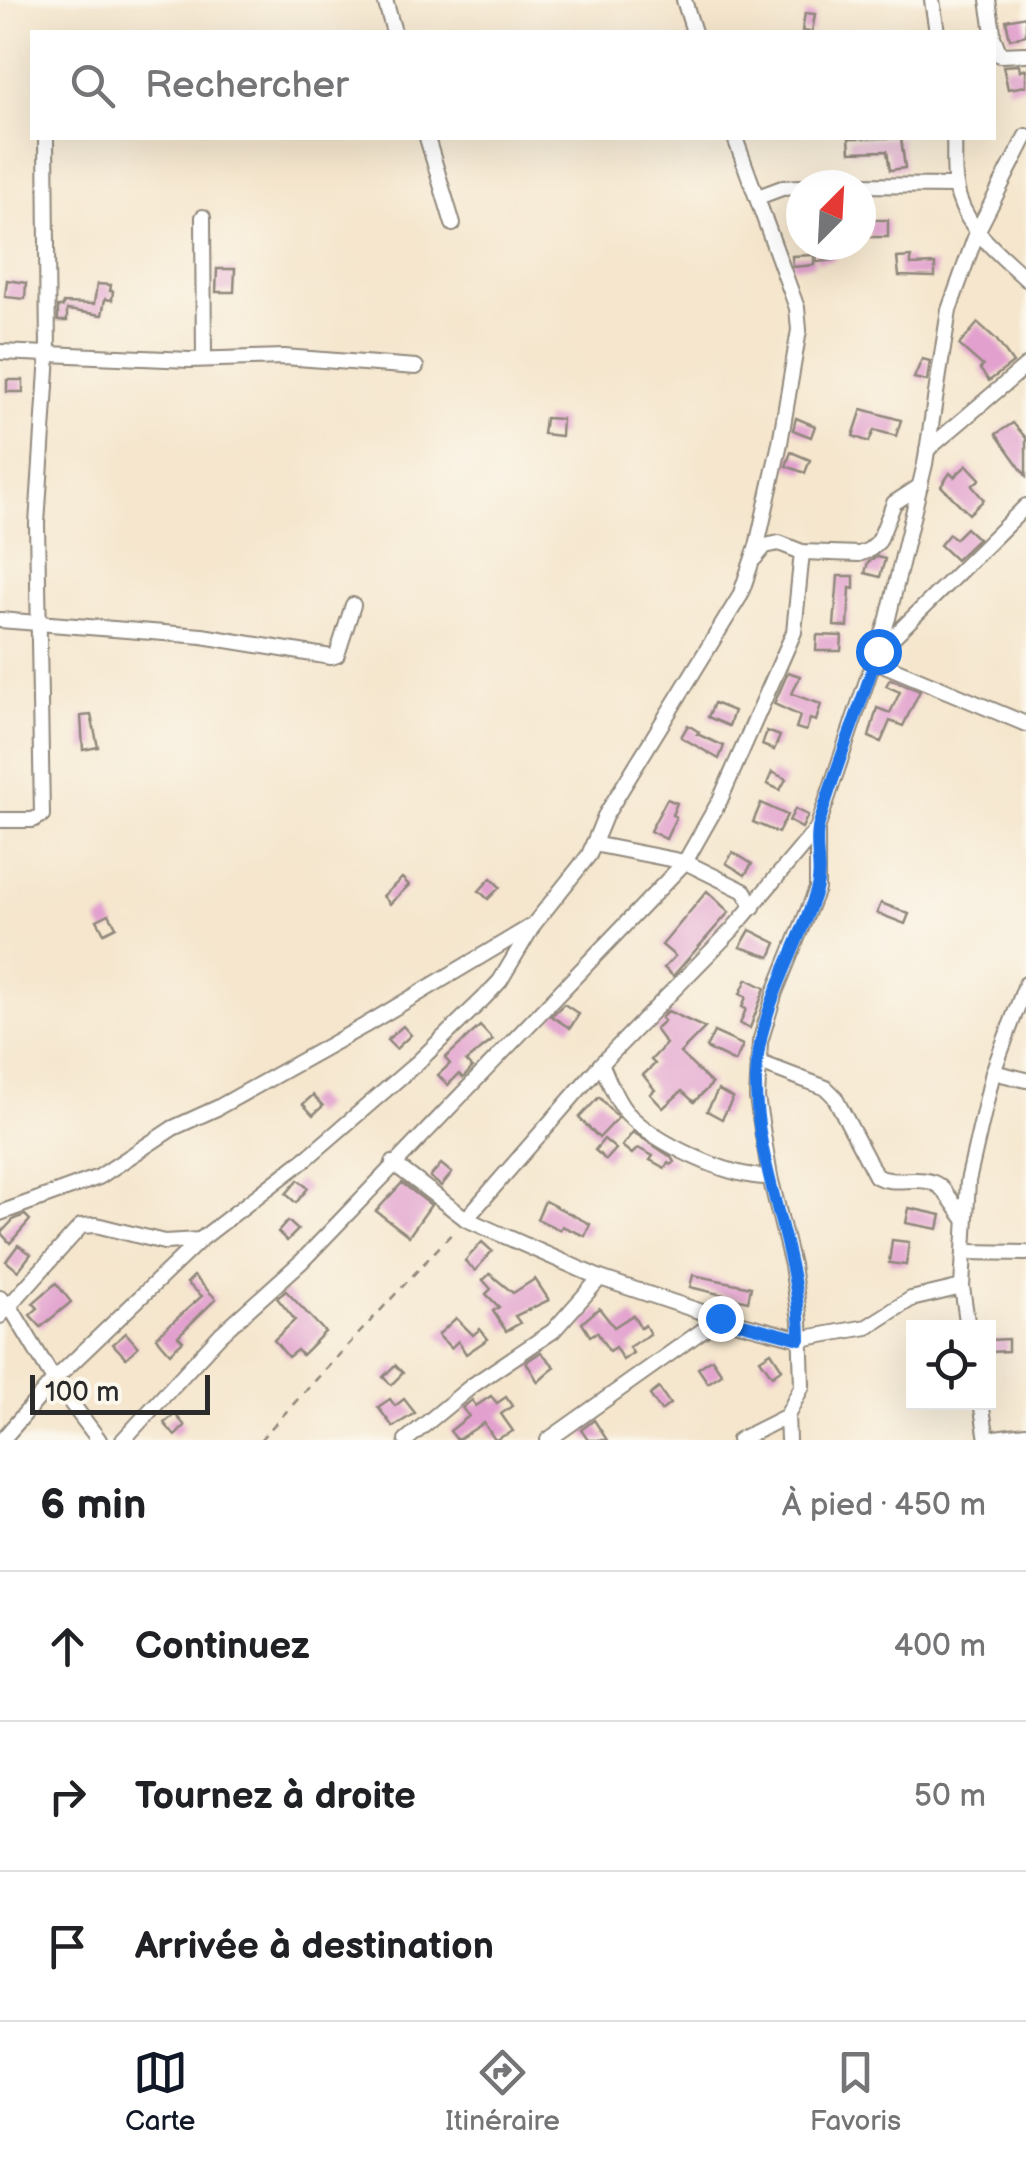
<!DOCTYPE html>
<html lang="fr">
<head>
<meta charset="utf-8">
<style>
  body { margin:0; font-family:"Balsamiq Sans",sans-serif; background:#f6f6f6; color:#202124 }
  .controls { position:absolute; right:30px; bottom:30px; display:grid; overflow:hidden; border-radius:0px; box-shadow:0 10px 40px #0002 }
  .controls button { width:90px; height:90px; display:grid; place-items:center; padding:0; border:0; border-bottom:2px solid #e0e0e0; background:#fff; color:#202124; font:50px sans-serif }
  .compass { position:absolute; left:786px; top:170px; width:90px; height:90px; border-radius:50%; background:#fff; box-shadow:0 10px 40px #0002; rotate:24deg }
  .scale { position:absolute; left:30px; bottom:25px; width:180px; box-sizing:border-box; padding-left:10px; border:5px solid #2b2b2b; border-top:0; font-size:28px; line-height:35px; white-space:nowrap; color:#2b2b2b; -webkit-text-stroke:8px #fbf7ec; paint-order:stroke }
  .stop { position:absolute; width:30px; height:30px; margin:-22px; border:8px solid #1a73e8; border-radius:50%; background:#fff }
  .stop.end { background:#1a73e8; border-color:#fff; box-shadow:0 2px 10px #0008 }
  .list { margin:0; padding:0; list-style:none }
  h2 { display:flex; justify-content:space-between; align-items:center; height:130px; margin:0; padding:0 40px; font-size:42px }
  h2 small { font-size:32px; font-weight:400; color:#757577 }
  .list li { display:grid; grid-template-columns:65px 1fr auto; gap:30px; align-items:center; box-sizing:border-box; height:150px; padding:0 40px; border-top:2px solid #e0e0e0 }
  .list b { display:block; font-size:38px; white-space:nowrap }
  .list em { font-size:32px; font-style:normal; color:#757577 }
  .icon { flex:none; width:55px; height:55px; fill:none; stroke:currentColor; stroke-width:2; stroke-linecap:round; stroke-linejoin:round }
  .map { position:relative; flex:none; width:1026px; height:1440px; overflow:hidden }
  .search { position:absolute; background:#fff; box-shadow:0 10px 40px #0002; left:30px; right:30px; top:30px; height:110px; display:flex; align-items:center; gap:25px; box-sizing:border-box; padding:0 35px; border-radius:0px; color:#757577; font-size:38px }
  .sheet { height:580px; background:#fff }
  nav { display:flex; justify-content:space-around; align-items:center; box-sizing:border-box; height:140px; border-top:2px solid #e0e0e0; background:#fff; font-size:28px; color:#757577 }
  nav a { display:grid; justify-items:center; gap:5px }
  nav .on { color:#111827 }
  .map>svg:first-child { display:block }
  .building { fill:#e2a0ce }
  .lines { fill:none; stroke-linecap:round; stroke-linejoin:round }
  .minor-casing { stroke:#90887c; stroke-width:18 }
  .path { stroke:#90887c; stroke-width:2.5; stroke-dasharray:8 8; stroke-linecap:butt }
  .minor { stroke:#fff; stroke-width:14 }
  .route { stroke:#1a73e8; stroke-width:12 }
</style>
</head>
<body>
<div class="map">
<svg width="1026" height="1440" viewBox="0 0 1026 1440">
  <rect width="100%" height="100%" fill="#fbf7ec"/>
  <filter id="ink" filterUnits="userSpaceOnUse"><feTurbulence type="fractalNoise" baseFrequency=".01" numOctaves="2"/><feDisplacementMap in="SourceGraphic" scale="20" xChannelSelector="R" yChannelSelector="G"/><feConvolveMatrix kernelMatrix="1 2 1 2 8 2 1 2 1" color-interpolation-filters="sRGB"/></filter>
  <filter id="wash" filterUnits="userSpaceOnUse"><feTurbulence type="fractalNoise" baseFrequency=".0048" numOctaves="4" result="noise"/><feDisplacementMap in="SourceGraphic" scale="40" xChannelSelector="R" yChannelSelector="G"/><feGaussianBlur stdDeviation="2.25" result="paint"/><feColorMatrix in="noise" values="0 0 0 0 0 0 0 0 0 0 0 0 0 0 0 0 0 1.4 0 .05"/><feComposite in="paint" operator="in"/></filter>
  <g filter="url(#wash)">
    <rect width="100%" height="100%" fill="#f5e6cd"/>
    <g id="blocks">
      <!-- building -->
      <g class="building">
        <polygon points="805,13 815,14 812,32 802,31"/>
        <polygon points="1026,16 1026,35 1010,39 1006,20"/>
        <polygon points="1019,65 1020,71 1026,69 1026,86 1008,89 1003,66"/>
        <polygon points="849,138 901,138 905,168 890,170 887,151 850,152"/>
        <rect x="869" y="220" width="19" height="17"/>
        <polygon points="815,245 834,245 835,260 817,262"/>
        <polygon points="814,255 814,265 793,267 792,256"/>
        <polygon points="911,257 911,265 935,264 935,277 899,276 897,258"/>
        <polygon points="217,269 235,269 234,292 216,292"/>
        <polygon points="7,280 26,283 25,299 5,297"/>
        <polygon points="97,284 111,285 110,291 113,291 112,300 105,299 102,315 67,310 67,321 58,321 58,307 63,307 63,303 94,304"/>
        <polygon points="978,323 996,339 1013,363 989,381 980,369 983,366 959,345"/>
        <polygon points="922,359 930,361 927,381 914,378"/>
        <rect x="7" y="380" width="16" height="12"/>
        <polygon points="862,409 901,420 896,436 874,430 869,442 853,436"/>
        <polygon points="545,418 562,419 561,436 543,434"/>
        <polygon points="796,418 815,426 811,437 793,430"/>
        <polygon points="1013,423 1026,438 1026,476 996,434"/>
        <polygon points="791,452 810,460 805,473 786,466"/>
        <polygon points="967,465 980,479 972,486 984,500 969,514 941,486 950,473 954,477"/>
        <polygon points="966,528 978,539 956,560 940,545 949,534 955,539"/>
        <polygon points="877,557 885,559 880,577 865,573 868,562"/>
        <polygon points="838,576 854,576 854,589 850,588 848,627 834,626"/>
        <polygon points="817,635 842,636 841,651 816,651"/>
        <polygon points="788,672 800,676 792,694 821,704 816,721 810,719 806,731 796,728 800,716 774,704"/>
        <polygon points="890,679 920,691 903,726 890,721 881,742 869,737 877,708 890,713 900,692 886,686"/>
        <polygon points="714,703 734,711 729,726 708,717"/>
        <polygon points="91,715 98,747 83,750 81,716"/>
        <polygon points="688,725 699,732 697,734 724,746 719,759 681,737"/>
        <polygon points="767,731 780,736 774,750 762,745"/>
        <polygon points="772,772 786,779 780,790 767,784"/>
        <polygon points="667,799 677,803 672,815 676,817 666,839 650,831"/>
        <polygon points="761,803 787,815 778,833 753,822"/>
        <polygon points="795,809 808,815 802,828 789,821"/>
        <polygon points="733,852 752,864 745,875 726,863"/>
        <polygon points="402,878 409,885 390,904 383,896"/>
        <polygon points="491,878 500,887 488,899 479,891"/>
        <polygon points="707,891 729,912 673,976 664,968 675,956 662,945"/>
        <polygon points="881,903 909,914 905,924 877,913"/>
        <polygon points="109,914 116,927 104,933 97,920"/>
        <polygon points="750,930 776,943 770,957 740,947"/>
        <polygon points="747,979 765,988 750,1028 740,1024 746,1009 742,1007 746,997 740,994"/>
        <polygon points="564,1004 579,1014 570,1028 551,1016"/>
        <polygon points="668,1011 705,1028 680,1053 712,1084 694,1102 682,1091 663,1108 650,1094 655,1090 643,1075 655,1064 651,1060 666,1044 655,1029 664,1021 661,1018"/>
        <polygon points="403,1026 411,1035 396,1049 387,1040"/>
        <polygon points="480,1026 493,1040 466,1061 472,1068 463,1078 459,1074 448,1085 438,1075 450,1064 445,1058"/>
        <polygon points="714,1032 743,1045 735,1062 706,1048"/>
        <polygon points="718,1090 733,1098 722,1119 707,1111"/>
        <polygon points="313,1095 323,1106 313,1115 303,1104"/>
        <polygon points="599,1097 618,1118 599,1138 579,1118"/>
        <polygon points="633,1132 671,1157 674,1162 671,1165 668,1163 665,1168 650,1160 653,1156 638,1148 632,1154 622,1146"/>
        <polygon points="604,1139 616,1149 606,1160 595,1150"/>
        <polygon points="441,1164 452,1173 441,1186 430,1177"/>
        <polygon points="298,1180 308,1188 296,1203 286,1194"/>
        <polygon points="402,1183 431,1205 409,1236 376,1211"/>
        <polygon points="545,1201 590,1224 585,1236 562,1226 560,1230 537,1219"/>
        <polygon points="909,1208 941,1215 938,1229 906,1223"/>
        <polygon points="25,1215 30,1220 10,1243 1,1233 14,1219"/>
        <polygon points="288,1221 298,1230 287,1241 278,1232"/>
        <polygon points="892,1240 909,1242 906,1265 889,1263"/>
        <polygon points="482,1242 492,1251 475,1271 465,1261"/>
        <polygon points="18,1245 31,1254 18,1271 6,1261"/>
        <polygon points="490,1274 513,1293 535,1279 549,1300 515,1316 520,1323 506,1331 493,1311 499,1307 486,1294 491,1289 483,1280"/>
        <polygon points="693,1275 751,1287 748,1301 690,1287"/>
        <polygon points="194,1276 216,1299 178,1336 183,1341 170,1353 156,1337 202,1296 187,1283"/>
        <polygon points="56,1283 71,1302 41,1327 30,1315 38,1308 33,1303"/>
        <polygon points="286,1291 325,1332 302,1355 297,1350 288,1357 274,1340 295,1320 277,1298"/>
        <polygon points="599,1308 614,1327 633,1315 641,1328 645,1325 650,1334 629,1347 633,1353 623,1360 615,1347 609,1351 597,1332 590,1336 582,1323"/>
        <polygon points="456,1318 473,1335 480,1329 488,1339 466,1354 458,1341 451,1348 438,1335"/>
        <polygon points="126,1333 138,1347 126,1358 113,1344"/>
        <polygon points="1008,1339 1008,1351 991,1352 990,1340"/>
        <polygon points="541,1352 555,1367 538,1382 526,1362"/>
        <polygon points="771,1352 782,1369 772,1376 760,1359"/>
        <polygon points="712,1359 722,1374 708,1383 698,1368"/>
        <polygon points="395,1365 403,1373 391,1385 383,1377"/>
        <polygon points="659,1388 670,1404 661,1411 650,1395"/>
        <polygon points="491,1396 497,1403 506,1397 512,1406 501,1414 513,1431 495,1440 484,1423 457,1440 450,1431 469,1416 462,1408 472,1400 476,1406"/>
        <polygon points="390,1399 395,1406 404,1399 415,1413 393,1427 378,1407"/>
        <polygon points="175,1414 185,1426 175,1436 164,1423"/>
        <polygon points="594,1420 607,1440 588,1440 581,1430"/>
      </g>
    </g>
  </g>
  <g filter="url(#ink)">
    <use href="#blocks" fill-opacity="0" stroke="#90887c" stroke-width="2.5"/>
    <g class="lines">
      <!-- minor casing -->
      <g class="minor-casing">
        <g id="minor">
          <polyline points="385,0 394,32"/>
          <polyline points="684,0 694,32"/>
          <polyline points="932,0 937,32"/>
          <polyline points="988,0 993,32"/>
          <polyline points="994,39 1000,55 1026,54"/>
          <polyline points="427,138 453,224"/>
          <path d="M954,138C955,153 953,170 956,185C962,227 998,252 1026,279"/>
          <polyline points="849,185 956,186"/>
          <polyline points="758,197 782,188 801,187"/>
          <polyline points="203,217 204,359"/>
          <polyline points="0,352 190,360 284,357 416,367"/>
          <polyline points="927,450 1026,366"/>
          <polyline points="755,558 765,546 779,543 802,552 859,554 869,550 879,541 894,503 920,486"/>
          <polyline points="0,620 202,636 331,657 337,655 353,605"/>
          <polyline points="879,651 1026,506"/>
          <polyline points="875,661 1026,724"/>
          <polyline points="0,820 33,820 42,815 37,524 48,355 46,138"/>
          <polyline points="593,844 685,862 744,891 753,907"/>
          <path d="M758,1062L826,1088L834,1096L876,1176C895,1187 921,1173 939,1186C948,1193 956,1208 964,1218"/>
          <path d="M601,1064C609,1080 615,1100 627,1113C655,1143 729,1178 770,1177"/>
          <polyline points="993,1072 1026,1080"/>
          <polyline points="393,1163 466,1219 600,1278 720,1318 800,1339 867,1327 911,1299 962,1287"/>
          <polyline points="0,1213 99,1177 173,1128 217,1108 364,1026 530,927"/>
          <polyline points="466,1219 601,1064 732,930 817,829"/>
          <polyline points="966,1252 1026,1253"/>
          <polyline points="0,1298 9,1305 54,1380 99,1440"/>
          <polyline points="0,1316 81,1226 96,1225 164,1242 200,1240"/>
          <polyline points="968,1328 962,1287 968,1181 993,1072 1026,984"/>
          <polyline points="981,1402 987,1440"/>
          <polyline points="987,1439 1026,1434"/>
          <polyline points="2,1440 54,1380 200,1240 308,1157 418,1062 483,999 500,981 534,924 589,855 605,816 740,596 757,546 780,443 799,330 797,308 735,138"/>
          <polyline points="123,1440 221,1334 302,1261 685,862 720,800 794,632 802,552"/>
          <polyline points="406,1440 473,1385 553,1331 600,1278"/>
          <polyline points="548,1440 720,1318"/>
          <polyline points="739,1440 787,1416"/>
          <polyline points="788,1440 787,1416 802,1386 800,1321 792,1265 770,1177 757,1098 760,1042 775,992 817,889 817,829 888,618 925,464 949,310 977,232 1026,136"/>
        </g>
      </g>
      <!-- path -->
      <polyline class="path" points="260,1440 456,1229"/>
      <!-- minor -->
      <use href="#minor" class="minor"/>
    </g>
  </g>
  <g class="lines" filter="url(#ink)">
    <!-- route -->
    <path class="route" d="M720,1318L800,1339C800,1250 754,1167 756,1078C758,1010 796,954 816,891C823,869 813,845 819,824C836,765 860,709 878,651"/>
  </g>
</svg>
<div class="controls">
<button><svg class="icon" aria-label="locate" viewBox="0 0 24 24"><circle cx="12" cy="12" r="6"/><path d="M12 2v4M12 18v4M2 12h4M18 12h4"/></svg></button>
</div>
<svg class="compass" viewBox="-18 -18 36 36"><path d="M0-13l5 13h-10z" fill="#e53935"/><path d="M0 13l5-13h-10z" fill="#757577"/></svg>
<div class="scale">100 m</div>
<div class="stop" style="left:878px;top:651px"></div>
<div class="stop end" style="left:720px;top:1318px"></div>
<div class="search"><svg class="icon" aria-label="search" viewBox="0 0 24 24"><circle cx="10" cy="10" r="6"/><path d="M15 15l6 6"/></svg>Rechercher</div>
</div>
<section class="sheet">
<h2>6 min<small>À pied · 450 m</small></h2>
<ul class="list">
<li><svg class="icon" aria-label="ahead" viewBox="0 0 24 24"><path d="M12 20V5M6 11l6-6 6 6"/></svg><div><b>Continuez</b></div><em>400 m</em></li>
<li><svg class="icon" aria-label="right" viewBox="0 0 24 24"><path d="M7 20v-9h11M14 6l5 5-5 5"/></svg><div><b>Tournez à droite</b></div><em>50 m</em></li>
<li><svg class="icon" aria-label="arrive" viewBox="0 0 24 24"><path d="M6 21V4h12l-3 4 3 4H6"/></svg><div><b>Arrivée à destination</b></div></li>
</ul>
</section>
<nav>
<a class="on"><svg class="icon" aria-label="map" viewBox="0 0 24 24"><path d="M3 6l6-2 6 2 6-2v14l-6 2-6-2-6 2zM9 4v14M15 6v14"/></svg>Carte</a>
<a><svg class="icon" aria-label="directions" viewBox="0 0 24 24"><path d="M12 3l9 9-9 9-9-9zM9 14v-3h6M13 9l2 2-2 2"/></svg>Itinéraire</a>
<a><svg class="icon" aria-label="saved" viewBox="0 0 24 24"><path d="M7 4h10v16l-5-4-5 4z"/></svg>Favoris</a>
</nav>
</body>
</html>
